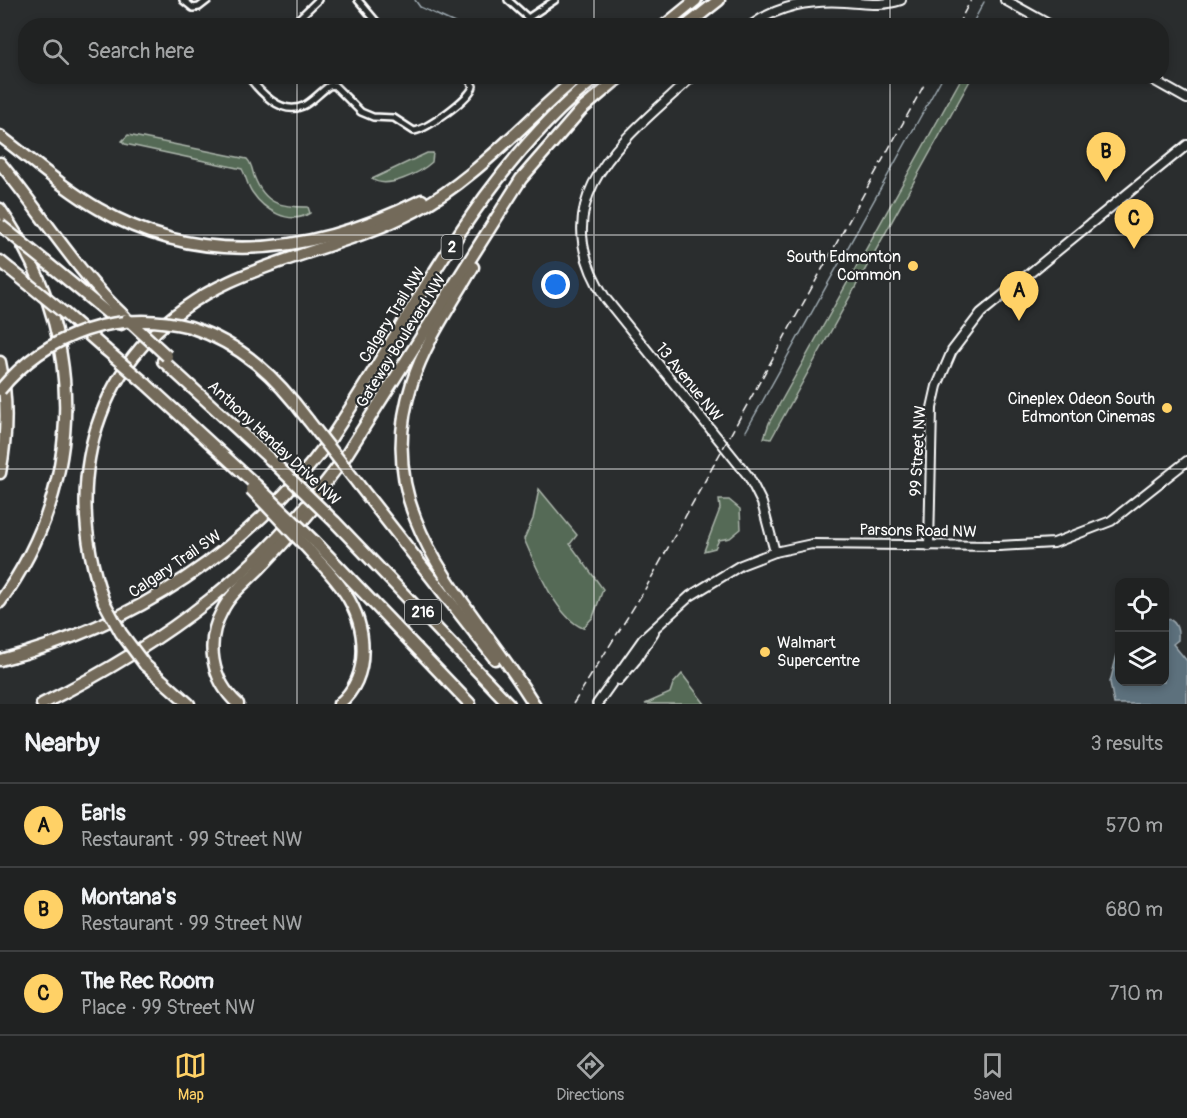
<!DOCTYPE html>
<html lang="en">
<head>
<meta charset="utf-8">
<style>
  body { margin:0; font-family:Pangolin,sans-serif; background:#282a2a; color:#f1f3f6 }
  .controls { position:absolute; right:18px; bottom:18px; display:grid; overflow:hidden; border-radius:12px; box-shadow:0 3px 9px #0003 }
  .controls button { width:54px; height:54px; display:grid; place-items:center; padding:0; border:0; border-bottom:2px solid #3d3f40; background:#202222; color:#f1f3f6; font:30px sans-serif }
  .you { position:absolute; left:556px; top:285px; width:21px; height:21px; margin:-15px; border:4px solid #fff; border-radius:50%; background:#1a73e8; box-shadow:0 0 0 9px #1a73e833 }
  .badge { display:grid; place-items:center; width:39px; height:39px; border-radius:50%; background:#ffd166; color:#111; font-size:20px; font-weight:700 }
  .pin { position:absolute; translate:-50% -50px; filter:drop-shadow(0 2px 3px #0008) }
  .pin::after { content:''; position:absolute; top:32px; width:21px; height:18px; background:inherit; clip-path:polygon(0 0,100% 0,50% 100%) }
  .list { margin:0; padding:0; list-style:none }
  h2 { display:flex; justify-content:space-between; align-items:center; height:78px; margin:0; padding:0 24px; font-size:26px }
  h2 small { font-size:20px; font-weight:400; color:#a2a4a5 }
  .list li { display:grid; grid-template-columns:39px 1fr auto; gap:18px; align-items:center; box-sizing:border-box; height:84px; padding:0 24px; border-top:2px solid #3d3f40 }
  .list b { display:block; font-size:22px; white-space:nowrap }
  .list p { margin:0; font-size:20px; white-space:nowrap; color:#a2a4a5 }
  .list em { font-size:20px; font-style:normal; color:#a2a4a5 }
  .icon { flex:none; width:33px; height:33px; fill:none; stroke:currentColor; stroke-width:2; stroke-linecap:round; stroke-linejoin:round }
  .map { position:relative; flex:none; width:1187px; height:704px; overflow:hidden }
  .search { position:absolute; background:#202222; box-shadow:0 3px 9px #0003; left:18px; right:18px; top:18px; height:66px; display:flex; align-items:center; gap:15px; box-sizing:border-box; padding:0 21px; border-radius:24px; color:#a2a4a5; font-size:22px }
  .sheet { height:330px; background:#202222 }
  nav { display:flex; justify-content:space-around; align-items:center; box-sizing:border-box; height:84px; border-top:2px solid #3d3f40; background:#202222; font-size:16px; color:#a2a4a5 }
  nav a { display:grid; justify-items:center; gap:3px }
  nav .on { color:#ffd166 }
  .map>svg:first-child { display:block }
  .green { fill:#556a56; stroke:#aab4aa; stroke-width:1.5 }
  .water { fill:#5d717d; stroke:#9eaab1; stroke-width:1.5 }
  .lines { fill:none; stroke-linecap:round; stroke-linejoin:round }
  .stream { stroke:#9eaab1; stroke-width:1.5 }
  .street-casing { stroke:#fff; stroke-width:10 }
  .secondary-casing { stroke:#fff; stroke-width:12 }
  .highway-casing { stroke:#fff; stroke-width:15 }
  .street { stroke:#2a2d2e; stroke-width:5 }
  .secondary { stroke:#2a2d2e; stroke-width:8 }
  .highway { stroke:#736b5a; stroke-width:10 }
  .rail { stroke:#fff; stroke-width:1.5; stroke-dasharray:9 4.5; stroke-linecap:butt }
  .highway-bridge-casing { stroke:#fff; stroke-width:15; stroke-linecap:butt }
  .highway-bridge { stroke:#736b5a; stroke-width:10 }
  .grid { fill:none; stroke:#fff; stroke-width:1.5; stroke-opacity:0.55 }
  .poi-dot { fill:#ffd166; stroke:#2a2d2e; stroke-width:2 }
  .labels { text-anchor:middle; dominant-baseline:central; stroke-width:4.5; stroke-linejoin:round; paint-order:stroke }
  .shield { fill:#2a2d2e; stroke:#bfc0c0; stroke-width:1.5 }
  .shield-label { font-size:15px; font-weight:bold; fill:#fff }
  .poi-label { font-size:16px; fill:#fff; stroke:#2a2d2e; text-anchor:end }
  .street-label { font-size:16px; fill:#fff; stroke:#2a2d2e }
</style>
</head>
<body>
<div class="map">
<svg width="1187" height="704" viewBox="0 0 1187 704">
  <rect width="100%" height="100%" fill="#2a2d2e"/>
  <filter id="ink" filterUnits="userSpaceOnUse"><feTurbulence type="fractalNoise" baseFrequency=".0167" numOctaves="2"/><feDisplacementMap in="SourceGraphic" scale="12" xChannelSelector="R" yChannelSelector="G"/><feConvolveMatrix kernelMatrix="1 2 1 2 8 2 1 2 1" color-interpolation-filters="sRGB"/></filter>
  <g filter="url(#ink)">
    <!-- green -->
    <g class="green">
      <polygon points="962,77 972,77 771,439 764,438 769,423"/>
      <path d="M128,135L247,159C252,164 252,170 254,176C265,205 281,207 308,207L310,213C289,226 264,210 252,192C247,185 246,176 242,169L125,144L122,141Z"/>
      <path d="M427,153H433L432,162C420,173 387,190 372,179Z"/>
      <path d="M539,489L577,535L570,544L603,589L593,617L583,628C556,617 535,564 524,539L533,519Z"/>
      <polygon points="719,500 729,500 740,509 741,529 730,538 719,540 715,548 704,551 720,509"/>
      <polygon points="682,674 705,704 645,704 670,693 673,684"/>
    </g>
    <!-- water -->
    <path class="water" d="M1165,618C1176,620 1179,629 1178,640L1173,644L1187,661V704H1114L1110,682L1119,647L1120,682H1164Z"/>
    <g class="lines">
      <!-- stream -->
      <g class="stream">
        <polyline points="415,0 420,7 461,26"/>
        <polyline points="971,26 984,2"/>
        <polyline points="746,431 943,76"/>
      </g>
      <!-- street casing -->
      <g class="street-casing">
        <g id="street">
          <polyline points="183,0 193,8 199,7 208,0"/>
          <polyline points="358,0 380,26"/>
          <polyline points="508,0 528,18 555,0"/>
          <polyline points="291,26 318,0"/>
          <path d="M248,76C259,91 281,116 303,106C312,102 320,92 329,86L334,85L361,112L373,117L394,118L414,131C427,129 471,98 473,86L467,76"/>
        </g>
      </g>
      <!-- secondary casing -->
      <g class="secondary-casing">
        <g id="secondary">
          <polyline points="1005,0 1052,26"/>
          <path d="M750,26C779,5 810,0 845,2C865,3 881,7 901,0"/>
          <path d="M693,76C626,138 539,198 606,299L749,477L762,503L775,552"/>
          <polyline points="1146,76 1187,99"/>
          <polyline points="929,546 932,408 937,386 952,351 981,313 1187,145"/>
          <polyline points="619,680 636,660 654,632"/>
          <polyline points="597,704 643,639 690,596 741,565 775,552 812,544 999,546 1054,543 1111,521 1187,461"/>
        </g>
      </g>
      <!-- highway casing -->
      <g class="highway-casing">
        <g id="highway">
          <polyline points="664,26 696,0"/>
          <polyline points="686,26 719,0"/>
          <path d="M0,136C32,160 64,189 99,209C205,270 316,253 422,200"/>
          <path d="M0,163C42,214 77,272 125,317"/>
          <path d="M0,209C86,332 88,480 0,602"/>
          <polyline points="0,261 11,270"/>
          <polyline points="46,262 121,324"/>
          <path d="M473,267C452,304 425,342 412,383C368,519 471,600 534,704"/>
          <polyline points="64,313 105,349"/>
          <path d="M190,327C242,344 276,377 308,420"/>
          <polyline points="163,361 270,459"/>
          <path d="M0,362C8,399 7,436 0,473"/>
          <polyline points="146,384 256,485"/>
          <polyline points="358,484 495,659"/>
          <polyline points="335,522 509,704"/>
          <polyline points="315,542 470,704"/>
          <path d="M309,550C321,564 335,577 345,593C367,626 372,676 339,704"/>
          <path d="M104,602C57,473 100,342 229,282C289,254 356,242 415,211C477,179 525,120 579,76"/>
          <path d="M0,660C133,626 250,550 331,438C414,314 479,170 598,76"/>
          <polyline points="145,665 189,704"/>
          <path d="M42,704C168,641 261,572 345,457L521,179L581,110L621,76"/>
          <path d="M238,704C211,680 205,642 222,611C230,594 246,582 259,569C278,549 297,528 315,506"/>
        </g>
      </g>
      <!-- street -->
      <use href="#street" class="street"/>
      <!-- secondary -->
      <use href="#secondary" class="secondary"/>
      <!-- highway -->
      <use href="#highway" class="highway"/>
      <!-- rail -->
      <g class="rail">
        <polyline points="957,26 971,0"/>
        <polyline points="573,704 644,591 929,76"/>
      </g>
      <!-- highway-bridge casing -->
      <g class="highway-bridge-casing">
        <g id="highway-bridge">
          <polyline points="0,225 46,262"/>
          <polyline points="11,270 64,313"/>
          <polyline points="127,319 167,356"/>
          <polyline points="105,349 146,384"/>
          <path d="M0,390C47,333 118,309 190,327"/>
          <polyline points="308,420 358,484"/>
          <polyline points="270,459 335,522"/>
          <polyline points="256,485 315,542"/>
          <polyline points="251,489 309,550"/>
          <polyline points="104,602 121,633 145,665"/>
        </g>
      </g>
      <!-- highway-bridge -->
      <use href="#highway-bridge" class="highway-bridge"/>
    </g>
  </g>
  <!-- grid -->
  <path class="grid" d="M297,0V26M594,0V26M890,0V26M297,76V704M594,76V704M890,76V704M0,235H1187M0,469H1187"/>
  <!-- markers -->
  <g class="poi-dot">
    <circle cx="913" cy="266" r="6"/>
    <circle cx="1167" cy="408" r="6"/>
    <circle cx="765" cy="652" r="6"/>
  </g>
  <g class="labels">
    <!-- shield labels -->
    <g class="shield">
      <rect x="441.5" y="235" width="21" height="24" rx="4.5"/>
      <rect x="405" y="600" width="36" height="24" rx="4.5"/>
    </g>
    <g class="shield-label">
      <text x="452" y="247">2</text>
      <text x="423" y="612">216</text>
    </g>
    <!-- poi labels -->
    <g class="poi-label">
      <text x="901" y="257">South Edmonton<tspan x="901" dy="18">Common</tspan></text>
      <text x="1155" y="399">Cineplex Odeon South<tspan x="1155" dy="18">Edmonton Cinemas</tspan></text>
      <text x="777" y="643" text-anchor="start">Walmart<tspan x="777" dy="18">Supercentre</tspan></text>
    </g>
    <!-- street labels -->
    <g class="street-label">
      <text transform="translate(392 315) rotate(-58)">Calgary Trail NW</text>
      <text transform="translate(401 341) rotate(-58)">Gateway Boulevard NW</text>
      <text transform="translate(689 382) rotate(51)">13 Avenue NW</text>
      <text transform="translate(274 443) rotate(43)">Anthony Henday Drive NW</text>
      <text transform="translate(918 451) rotate(-87)">99 Street NW</text>
      <text transform="translate(918 531) rotate(1)">Parsons Road NW</text>
      <text transform="translate(175 564) rotate(-34)">Calgary Trail SW</text>
    </g>
  </g>
</svg>
<div class="controls">
<button><svg class="icon" aria-label="locate" viewBox="0 0 24 24"><circle cx="12" cy="12" r="6"/><path d="M12 2v4M12 18v4M2 12h4M18 12h4"/></svg></button>
<button><svg class="icon" aria-label="layers" viewBox="0 0 24 24"><path d="M12 4l9 5-9 5-9-5zM3 14l9 5 9-5"/></svg></button>
</div>
<div class="you"></div>
<div class="pin badge" style="left:1019px;top:321px">A</div>
<div class="pin badge" style="left:1106px;top:182px">B</div>
<div class="pin badge" style="left:1134px;top:249px">C</div>
<div class="search"><svg class="icon" aria-label="search" viewBox="0 0 24 24"><circle cx="10" cy="10" r="6"/><path d="M15 15l6 6"/></svg>Search here</div>
</div>
<section class="sheet">
<h2>Nearby<small>3 results</small></h2>
<ul class="list">
<li><span class="badge">A</span><div><b>Earls</b><p>Restaurant · 99 Street NW</p></div><em>570 m</em></li>
<li><span class="badge">B</span><div><b>Montana's</b><p>Restaurant · 99 Street NW</p></div><em>680 m</em></li>
<li><span class="badge">C</span><div><b>The Rec Room</b><p>Place · 99 Street NW</p></div><em>710 m</em></li>
</ul>
</section>
<nav>
<a class="on"><svg class="icon" aria-label="map" viewBox="0 0 24 24"><path d="M3 6l6-2 6 2 6-2v14l-6 2-6-2-6 2zM9 4v14M15 6v14"/></svg>Map</a>
<a><svg class="icon" aria-label="directions" viewBox="0 0 24 24"><path d="M12 3l9 9-9 9-9-9zM9 14v-3h6M13 9l2 2-2 2"/></svg>Directions</a>
<a><svg class="icon" aria-label="saved" viewBox="0 0 24 24"><path d="M7 4h10v16l-5-4-5 4z"/></svg>Saved</a>
</nav>
</body>
</html>
